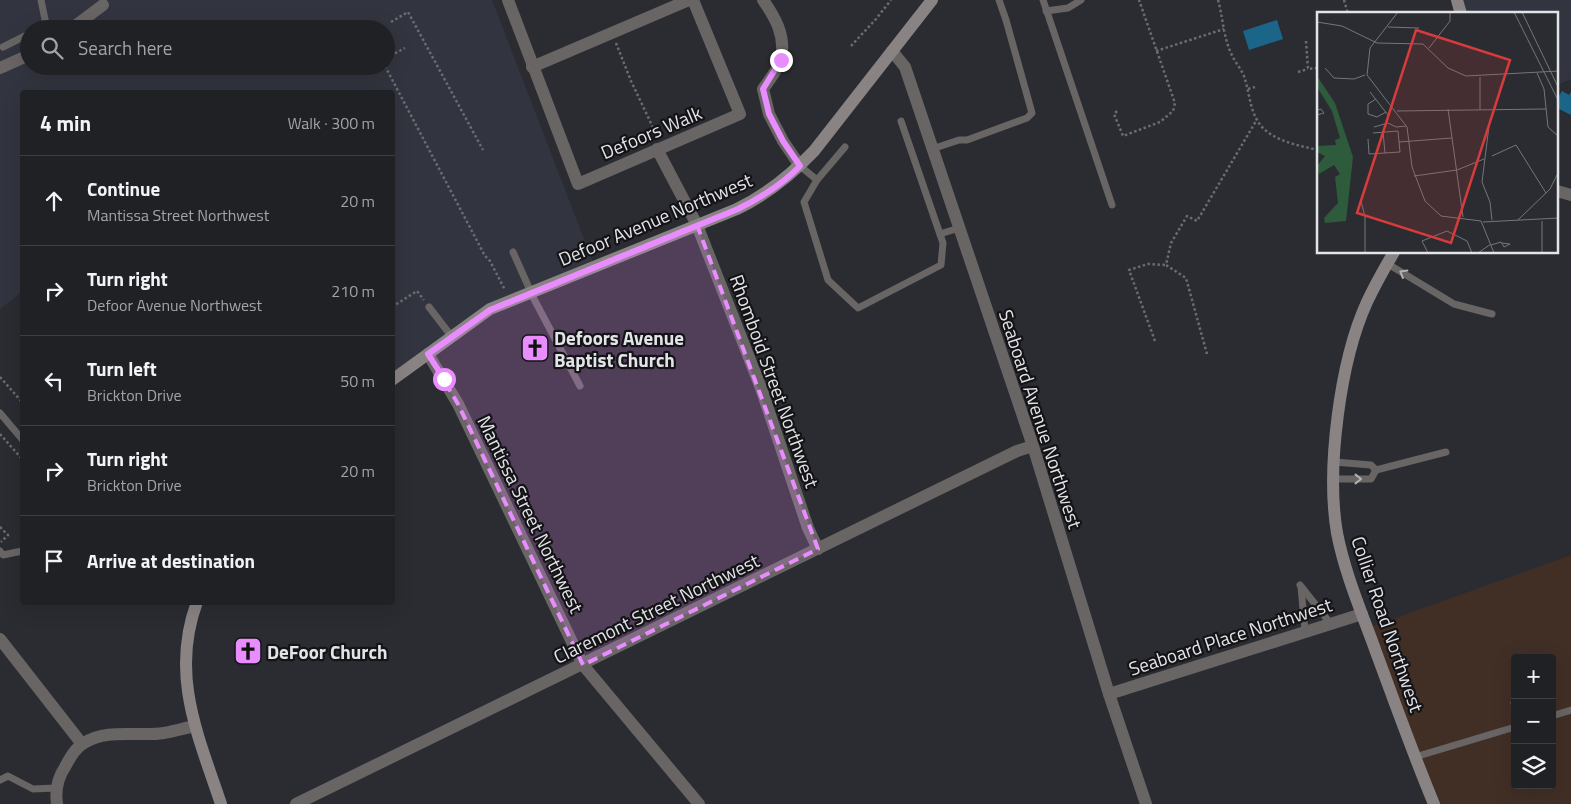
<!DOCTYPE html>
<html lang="en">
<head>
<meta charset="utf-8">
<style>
  body { margin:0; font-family:"Titillium Web",sans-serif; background:#2d2e32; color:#f1f3f6 }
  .controls { position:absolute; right:15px; bottom:15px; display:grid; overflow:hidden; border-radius:5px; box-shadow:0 5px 20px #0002 }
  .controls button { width:45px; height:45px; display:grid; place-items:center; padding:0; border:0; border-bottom:1px solid #3d3e42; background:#202125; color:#f1f3f6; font:25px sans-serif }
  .stop { position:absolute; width:15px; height:15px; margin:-11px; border:4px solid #e98dfe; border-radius:50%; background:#fff }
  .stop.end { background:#e98dfe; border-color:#fff; box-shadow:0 1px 5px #0008 }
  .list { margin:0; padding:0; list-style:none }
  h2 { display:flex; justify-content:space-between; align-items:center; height:65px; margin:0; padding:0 20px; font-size:21px }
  h2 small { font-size:16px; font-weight:400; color:#a2a3a7 }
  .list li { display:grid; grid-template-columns:32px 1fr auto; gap:15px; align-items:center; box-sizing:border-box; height:90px; padding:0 20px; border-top:1px solid #3d3e42 }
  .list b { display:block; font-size:19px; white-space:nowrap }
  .list p { margin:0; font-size:16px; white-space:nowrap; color:#a2a3a7 }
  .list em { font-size:16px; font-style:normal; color:#a2a3a7 }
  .icon { flex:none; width:28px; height:28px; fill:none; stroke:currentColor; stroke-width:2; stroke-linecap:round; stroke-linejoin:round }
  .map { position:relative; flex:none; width:1571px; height:804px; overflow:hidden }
  .search { position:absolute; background:#202125; box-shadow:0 5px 20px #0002; left:20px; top:20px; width:375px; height:55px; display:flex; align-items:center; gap:12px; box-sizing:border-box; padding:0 18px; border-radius:28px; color:#a2a3a7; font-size:19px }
  .panel { position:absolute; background:#202125; box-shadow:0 5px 20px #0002; left:20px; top:90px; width:375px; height:515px; border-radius:5px }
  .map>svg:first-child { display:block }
  .built { fill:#32353f; fill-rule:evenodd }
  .industrial { fill:#412f26; fill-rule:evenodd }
  .water { fill:#1b6589 }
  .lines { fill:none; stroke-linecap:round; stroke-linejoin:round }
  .path { stroke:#6b6c71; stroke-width:2.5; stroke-dasharray:2.5 2.5; stroke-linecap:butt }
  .lane { stroke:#686564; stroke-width:7 }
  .street { stroke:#686564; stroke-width:12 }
  .secondary { stroke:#898483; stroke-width:12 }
  .oneway { stroke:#b2b1b3 }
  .route { stroke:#e98dfe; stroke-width:6 }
  .marked { fill:#e98dfe; fill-opacity:0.2; stroke:#e98dfe; stroke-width:4; stroke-dasharray:10 6; stroke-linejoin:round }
  .labels { text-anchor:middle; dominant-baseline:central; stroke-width:4.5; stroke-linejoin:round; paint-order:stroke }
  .street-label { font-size:19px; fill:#e3e4e8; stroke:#141417 }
  .poi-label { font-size:19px; font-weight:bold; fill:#e3e4e8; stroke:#141417; text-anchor:start }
  .inset-road { fill:none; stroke:#75767a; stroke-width:1 }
  .view { fill:#d73b3b; fill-opacity:0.15; stroke:#d73b3b; stroke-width:2.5 }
  .inset-edge { fill:none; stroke:#e3e4e8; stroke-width:2.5 }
</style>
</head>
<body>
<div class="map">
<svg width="1571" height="804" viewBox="0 0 1571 804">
  <rect width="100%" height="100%" fill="#2b2c31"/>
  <!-- built -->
  <g class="built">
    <path d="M0,0H492L594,265L490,309L393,382L392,92H22V292L0,309ZM29,29H386V66H29Z"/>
    <polygon points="1454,0 1571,0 1571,79 1557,85 1557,14 1458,14"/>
  </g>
  <!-- industrial -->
  <path class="industrial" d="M1571,555V804H1441L1365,629ZM1515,658H1552V785H1515Z"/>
  <!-- water -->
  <g class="water">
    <polygon points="1277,20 1283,39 1249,50 1243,31"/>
    <polygon points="1562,91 1569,95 1571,92 1571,115 1557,108 1557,99"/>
  </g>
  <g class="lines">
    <!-- path -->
    <g class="path">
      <path d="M1218,0C1223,17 1223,36 1231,53C1234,61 1240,67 1244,76C1250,94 1250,116 1264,129C1278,142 1301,146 1318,150"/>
      <polyline points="1344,0 1348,14"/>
      <polyline points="391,22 408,12 483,150"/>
      <polyline points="1306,41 1308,69 1318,68"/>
      <polyline points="616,43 631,81 657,136"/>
      <polyline points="851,46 876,19 891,0"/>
      <polyline points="1156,51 1224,29"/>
      <polyline points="386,58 405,48"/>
      <polyline points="385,66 485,256 490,261 505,290"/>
      <polyline points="1298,72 1308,69"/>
      <polyline points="1248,89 1255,87"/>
      <polyline points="1117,111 1114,114 1123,136 1160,122 1173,111 1175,103 1139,0"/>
      <polyline points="392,307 417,291 424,300"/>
      <polyline points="1155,341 1129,270 1148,264 1166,265"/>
      <polyline points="1207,354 1186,278 1166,265 1171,243 1187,216 1197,221 1256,121"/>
      <polyline points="0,377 22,402"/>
      <polyline points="0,434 22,459"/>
      <polyline points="0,527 8,535 1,542"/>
    </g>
    <!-- lane -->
    <g class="lane">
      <polyline points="41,0 47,29"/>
      <polyline points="1043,0 1112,205"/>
      <polyline points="1046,11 1068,8 1081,0"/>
      <polyline points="39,29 46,25"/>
      <polyline points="3,47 29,34"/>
      <polyline points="932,149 959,140 967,140 1027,118 1032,113 1006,20 999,0"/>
      <polyline points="800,166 817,180 804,202 828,280 858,308 941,265 943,243 901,121"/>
      <polyline points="817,180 845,147"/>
      <polyline points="940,234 959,228"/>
      <polyline points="513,252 534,299 580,386"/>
      <polyline points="1388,264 1454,304 1492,314"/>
      <polyline points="429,307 452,337"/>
      <polyline points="0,413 22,439"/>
      <polyline points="1334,462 1371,465 1376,470"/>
      <polyline points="1334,479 1371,479 1376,470 1446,452"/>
      <polyline points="0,551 3,555 22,551"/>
      <polyline points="1300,585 1330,623"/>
      <polyline points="1301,587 1305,631"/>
      <polyline points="1514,703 1515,704"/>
      <polyline points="1552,716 1571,710"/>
      <polyline points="1415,757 1515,727"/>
      <polyline points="0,780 8,776 33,789 56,788"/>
    </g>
    <!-- street -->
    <g class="street">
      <polyline points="508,0 578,184 740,114 693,0"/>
      <path d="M763,0C775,17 786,36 781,58C779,69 769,80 763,89L769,114L783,141L800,166"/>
      <polyline points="71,29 103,5"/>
      <polyline points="892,51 905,67 1033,446 1109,694 1146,804"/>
      <polyline points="532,67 689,0"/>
      <polyline points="0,68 29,55"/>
      <polyline points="657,149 697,225 761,388 808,528 818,549"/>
      <polyline points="1557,191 1571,195"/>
      <polyline points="428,354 458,404 583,665 699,804"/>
      <polyline points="0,639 82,744"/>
      <polyline points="1109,694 1362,614"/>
      <path d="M57,804C55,790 57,779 65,767C70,758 75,748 84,743C107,728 139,737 164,733C175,731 185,728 195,726"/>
      <polyline points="296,804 1017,451 1033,446"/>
    </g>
    <!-- secondary -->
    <g class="secondary">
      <polyline points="1457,0 1461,14"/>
      <path d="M1394,252C1384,269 1375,285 1367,302C1340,361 1326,469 1337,533C1345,574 1362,613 1376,652C1395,703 1413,754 1434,804"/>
      <path d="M392,380L490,309L737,209C768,194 791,175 814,151L932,0"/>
      <path d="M197,602C170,675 198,735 221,804"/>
    </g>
  </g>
  <!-- one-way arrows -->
  <defs><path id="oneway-chevron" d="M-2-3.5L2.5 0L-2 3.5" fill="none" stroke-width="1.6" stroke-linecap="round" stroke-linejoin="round" transform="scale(1.25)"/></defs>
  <g class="oneway">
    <use href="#oneway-chevron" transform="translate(1403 273) rotate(-149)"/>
    <use href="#oneway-chevron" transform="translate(1358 479)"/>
  </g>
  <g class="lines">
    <!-- route -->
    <path class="route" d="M444,379L428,354L490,310L738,209C760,198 782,185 800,166L783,141L769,114L763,89L781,60"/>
  </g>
  <!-- marked area -->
  <path class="marked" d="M697,225L818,549L583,665L458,404L428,354L490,309Z"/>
  <!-- icons -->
  <defs>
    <g id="church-square" transform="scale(1.4375)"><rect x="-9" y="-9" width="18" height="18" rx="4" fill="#e98dfe" stroke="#141417"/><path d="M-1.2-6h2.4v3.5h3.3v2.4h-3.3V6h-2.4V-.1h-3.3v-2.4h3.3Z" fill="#111"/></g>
  </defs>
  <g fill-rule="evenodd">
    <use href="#church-square" x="535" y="348"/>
    <use href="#church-square" x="248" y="651"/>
  </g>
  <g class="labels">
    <!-- street labels -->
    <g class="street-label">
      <text transform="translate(651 132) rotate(-23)">Defoors Walk</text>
      <text transform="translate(655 219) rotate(-23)">Defoor Avenue Northwest</text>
      <text transform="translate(775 381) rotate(70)">Rhomboid Street Northwest</text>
      <text transform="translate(1041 419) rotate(72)">Seaboard Avenue Northwest</text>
      <text transform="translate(531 514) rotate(64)">Mantissa Street Northwest</text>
      <text transform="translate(656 608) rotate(-26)">Claremont Street Northwest</text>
      <text transform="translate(1388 624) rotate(71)">Collier Road Northwest</text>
      <text transform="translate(1230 636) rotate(-18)">Seaboard Place Northwest</text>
    </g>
    <!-- poi labels -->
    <g class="poi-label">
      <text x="554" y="337">Defoors Avenue<tspan x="554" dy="22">Baptist Church</tspan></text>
      <text x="267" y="651">DeFoor Church</text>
    </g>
  </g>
  <!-- overview -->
  <g transform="translate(1317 12)">
    <rect width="241" height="241" fill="#2b2c31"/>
    <path d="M0,64L18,91L36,145L29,209L8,211L7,206L21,191L18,165L23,162L17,153L2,162L0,154L8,144L0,140V134L19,133L18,128L23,126L15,99L0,75Z" fill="#2d5b3b"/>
    <path class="inset-road" d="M81,0L53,36L50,63L90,115L95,155L108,189L124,204L164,209L177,241M197,0L242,90M205,0L242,77M0,10L25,14L60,31L106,32L131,56L149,64L242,59M71,15L102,16M112,36L133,9V0M8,56L17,66L37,67L48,63M220,61L227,77L231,115L242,125M53,80L71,103M59,87L51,92V102L60,105L69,100M131,97L146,205M0,98L4,97L7,101L0,103M163,98V65M80,99L229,97M172,114L165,170L173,190L175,208M57,115L71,111L79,115L89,114M66,120L68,141M51,127L52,142L83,140L81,119L56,121M82,130L135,126M175,144L199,133L229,181M0,163V188M97,164L140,158L167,147M44,189L48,205V241M201,208L233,177L242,159M225,209V241M166,210L242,206M130,219L150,229L155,241M174,233L184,230L187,235L193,232L185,231M111,241L105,229L130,219M161,241L174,232"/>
    <path class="view" d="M99,18L193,48L134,231L40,201Z"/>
    <rect width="241" height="241" class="inset-edge"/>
  </g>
</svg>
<div class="controls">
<button>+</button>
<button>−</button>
<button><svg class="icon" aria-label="layers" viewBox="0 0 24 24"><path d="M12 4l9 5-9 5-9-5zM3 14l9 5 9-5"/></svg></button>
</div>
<div class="stop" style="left:444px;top:379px"></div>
<div class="stop end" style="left:781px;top:60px"></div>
<div class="search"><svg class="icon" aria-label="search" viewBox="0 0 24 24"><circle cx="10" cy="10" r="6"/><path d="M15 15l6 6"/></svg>Search here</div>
<section class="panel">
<h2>4 min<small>Walk · 300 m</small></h2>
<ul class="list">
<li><svg class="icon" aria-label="ahead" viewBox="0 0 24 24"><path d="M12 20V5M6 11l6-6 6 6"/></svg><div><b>Continue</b><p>Mantissa Street Northwest</p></div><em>20 m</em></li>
<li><svg class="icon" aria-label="right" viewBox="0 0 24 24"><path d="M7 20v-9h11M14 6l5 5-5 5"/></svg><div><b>Turn right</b><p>Defoor Avenue Northwest</p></div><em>210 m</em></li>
<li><svg class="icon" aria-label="left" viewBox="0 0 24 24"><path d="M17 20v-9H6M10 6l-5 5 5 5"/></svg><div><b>Turn left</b><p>Brickton Drive</p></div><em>50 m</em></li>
<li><svg class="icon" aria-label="right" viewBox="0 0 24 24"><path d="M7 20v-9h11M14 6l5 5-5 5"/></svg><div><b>Turn right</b><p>Brickton Drive</p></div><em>20 m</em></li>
<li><svg class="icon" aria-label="arrive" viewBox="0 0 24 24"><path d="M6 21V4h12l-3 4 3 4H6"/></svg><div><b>Arrive at destination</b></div></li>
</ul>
</section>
</div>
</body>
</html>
